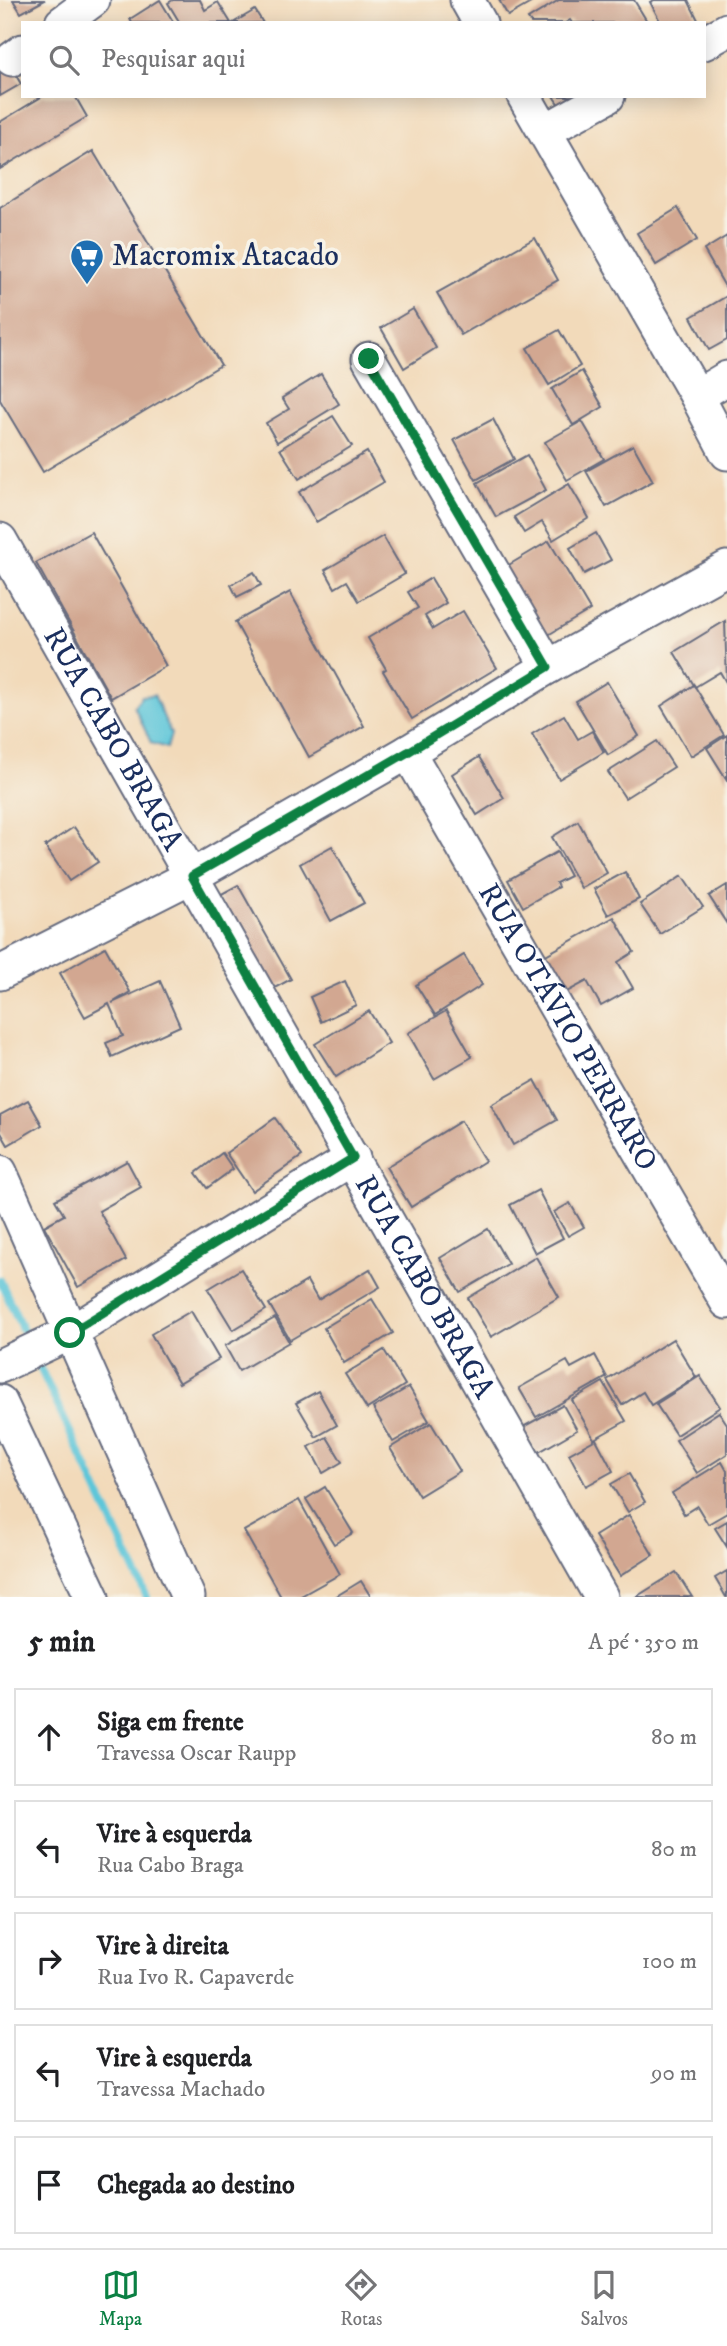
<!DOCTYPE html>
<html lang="pt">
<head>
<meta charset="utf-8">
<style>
  body { margin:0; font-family:"IM FELL DW Pica",serif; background:#f2f2f2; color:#202124 }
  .stop { position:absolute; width:21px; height:21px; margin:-16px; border:5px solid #0b8043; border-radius:50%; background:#fff }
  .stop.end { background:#0b8043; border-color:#fff; box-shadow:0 2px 7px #0008 }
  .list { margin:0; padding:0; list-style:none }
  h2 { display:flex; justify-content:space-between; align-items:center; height:91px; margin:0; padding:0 28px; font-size:30px }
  h2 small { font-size:23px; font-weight:400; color:#757577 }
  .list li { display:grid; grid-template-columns:46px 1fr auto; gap:21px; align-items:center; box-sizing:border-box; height:98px; margin:0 14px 14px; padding:0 14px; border:2px solid #e0e0e0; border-radius:0px }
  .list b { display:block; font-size:26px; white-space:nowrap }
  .list p { margin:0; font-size:23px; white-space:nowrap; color:#757577 }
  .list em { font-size:23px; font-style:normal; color:#757577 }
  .icon { flex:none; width:38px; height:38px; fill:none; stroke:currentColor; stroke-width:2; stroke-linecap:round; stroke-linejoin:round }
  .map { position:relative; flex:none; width:727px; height:1597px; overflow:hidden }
  .search { position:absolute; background:#fff; box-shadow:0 4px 18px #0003; left:21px; right:21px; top:21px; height:77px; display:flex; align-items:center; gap:18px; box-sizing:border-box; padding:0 24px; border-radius:0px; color:#757577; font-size:26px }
  .sheet { height:651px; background:#fff }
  nav { display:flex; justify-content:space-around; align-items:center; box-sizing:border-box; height:98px; border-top:2px solid #e0e0e0; background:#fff; font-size:19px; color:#757577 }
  nav a { display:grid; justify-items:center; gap:4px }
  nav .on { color:#0b8043 }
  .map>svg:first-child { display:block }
  .water { fill:#5dc6d9; stroke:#3c7a9c; stroke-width:2 }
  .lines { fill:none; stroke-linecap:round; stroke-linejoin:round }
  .stream { stroke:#5dc6d9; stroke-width:8 }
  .building { fill:#d2a791 }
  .minor-casing { stroke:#666b7e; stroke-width:37 }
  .minor { stroke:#fff; stroke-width:33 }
  .route { stroke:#0b8043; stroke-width:9 }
  .labels { text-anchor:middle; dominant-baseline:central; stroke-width:7; stroke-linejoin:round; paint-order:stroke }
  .poi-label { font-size:30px; fill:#1b2f5e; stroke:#f7f3e8; text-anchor:start }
  .street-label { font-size:30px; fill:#1b2f5e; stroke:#f7f3e8 }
</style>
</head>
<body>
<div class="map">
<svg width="727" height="1597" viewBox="0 0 727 1597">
  <rect width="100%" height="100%" fill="#f7f3e8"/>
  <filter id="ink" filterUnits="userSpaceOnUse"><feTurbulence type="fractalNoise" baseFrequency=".0143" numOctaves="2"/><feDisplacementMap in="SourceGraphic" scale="14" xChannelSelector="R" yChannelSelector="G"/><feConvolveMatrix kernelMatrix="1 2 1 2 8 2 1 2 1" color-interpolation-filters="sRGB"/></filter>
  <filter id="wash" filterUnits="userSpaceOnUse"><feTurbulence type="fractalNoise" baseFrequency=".00686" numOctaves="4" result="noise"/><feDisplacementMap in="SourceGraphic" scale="28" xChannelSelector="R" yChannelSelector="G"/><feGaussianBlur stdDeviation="1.57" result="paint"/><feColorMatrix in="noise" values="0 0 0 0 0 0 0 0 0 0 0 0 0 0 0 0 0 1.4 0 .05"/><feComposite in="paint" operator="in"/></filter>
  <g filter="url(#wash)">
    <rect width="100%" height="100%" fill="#f2daba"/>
    <!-- water -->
    <polygon class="water" points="154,695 171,734 167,748 151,743 134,706 142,696"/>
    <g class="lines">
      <!-- stream -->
      <g class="stream">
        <polyline points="0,1280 29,1344"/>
        <polyline points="36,1359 147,1597"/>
      </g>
    </g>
    <g id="blocks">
      <!-- building -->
      <g class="building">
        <polygon points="13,0 45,0 21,13"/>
        <polygon points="160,0 174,23 132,23 130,19"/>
        <polygon points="173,0 200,0 205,10 218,2 231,23 180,23 168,3"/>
        <polygon points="499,0 536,0 508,16"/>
        <polygon points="559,0 634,0 648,23 572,23 570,20 565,23 531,23 528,19"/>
        <polygon points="654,0 688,0 698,20 694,23 661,23 650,2"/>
        <polygon points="255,10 263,23 233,23"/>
        <polygon points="0,48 21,84 0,96"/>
        <polygon points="43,96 75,96 87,117 0,169 0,122"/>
        <polygon points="553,96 573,96 559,105"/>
        <polygon points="93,151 221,365 43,472 0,400 0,208"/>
        <polygon points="678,208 697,240 656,265 637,233"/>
        <polygon points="727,236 727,290 704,250"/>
        <polygon points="535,238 558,280 461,335 437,293"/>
        <polygon points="727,296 727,340 709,350 691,317"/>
        <polygon points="413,309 436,348 404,368 381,328"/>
        <polygon points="559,330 580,366 549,385 527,348"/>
        <polygon points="582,371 603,407 573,425 552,389"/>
        <polygon points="321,374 339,404 277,442 266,423 289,409 282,398"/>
        <polygon points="333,416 352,446 299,479 280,449"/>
        <polygon points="493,419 514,459 476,480 454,440"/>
        <polygon points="582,421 604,459 567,480 545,442"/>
        <polygon points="633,445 653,481 606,507 586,471"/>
        <polygon points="367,452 384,482 316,522 299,492"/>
        <polygon points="527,455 546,490 496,517 477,483"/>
        <polygon points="569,484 589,518 553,540 542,522 524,533 514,517"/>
        <polygon points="91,532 166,666 111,698 36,563"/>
        <polygon points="596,533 611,560 584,574 570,548"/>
        <polygon points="383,536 405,574 359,601 347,581 335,588 325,570"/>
        <polygon points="549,541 590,610 543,638 502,569"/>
        <polygon points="254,572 261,585 237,597 231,585"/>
        <polygon points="431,578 446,603 425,616 433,629 463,611 497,668 412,719 383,671 386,669 368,638 418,608 408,592"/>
        <polygon points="290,592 364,726 309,757 235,622"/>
        <polygon points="725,621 727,684 720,672 695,687 674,652"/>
        <polygon points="607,682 639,736 608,755 576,701"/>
        <polygon points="694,685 724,735 691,756 661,706"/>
        <polygon points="564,715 578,739 592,731 604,752 559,779 532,734"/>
        <polygon points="727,735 727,780 707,748"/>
        <polygon points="657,741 674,767 625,798 608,772"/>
        <polygon points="479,757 504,798 477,815 452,774"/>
        <polygon points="578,821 607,873 581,888 552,837"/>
        <polygon points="74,827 98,862 69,881 45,846"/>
        <polygon points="332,846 364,903 331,921 300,864"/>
        <polygon points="557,852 570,876 556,883 558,887 523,907 508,880"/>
        <polygon points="625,872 639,899 608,915 594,889"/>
        <polygon points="682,876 703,907 660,934 640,904"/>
        <polygon points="238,885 291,979 271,990 218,896"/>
        <polygon points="727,885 727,924 709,896"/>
        <polygon points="614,917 634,952 618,962 633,988 601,1006 587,981 565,993 544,956"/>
        <polygon points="105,947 130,992 112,1003 160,981 180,1026 112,1057 106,1043 123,1036 109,1004 85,1017 60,973"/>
        <polygon points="464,955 482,985 435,1015 416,985"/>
        <polygon points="345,981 356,1005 321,1022 310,997"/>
        <polygon points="369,1011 389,1043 336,1077 315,1044"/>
        <polygon points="446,1011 472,1057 434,1079 408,1033"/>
        <polygon points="535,1080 557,1120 513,1145 491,1105"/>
        <polygon points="28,1100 42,1125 8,1145 0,1131 0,1115"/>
        <polygon points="275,1118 302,1156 252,1191 226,1153"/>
        <polygon points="461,1121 485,1161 411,1207 386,1167"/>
        <polygon points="222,1153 233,1169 207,1188 196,1173"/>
        <polygon points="127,1161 141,1187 99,1211 126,1260 78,1287 44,1226 64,1215 55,1200"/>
        <polygon points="538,1190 563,1238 535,1253 510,1205"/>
        <polygon points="570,1203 584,1227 568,1236 554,1212"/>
        <polygon points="488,1229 508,1264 460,1292 440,1258"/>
        <polygon points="536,1257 559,1297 491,1337 468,1298"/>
        <polygon points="241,1269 266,1310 233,1330 208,1289"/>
        <polygon points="370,1269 380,1287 290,1340 269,1304 307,1281 318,1300"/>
        <polygon points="372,1299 393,1333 344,1363 324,1328"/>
        <polygon points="191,1311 219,1359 179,1383 151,1334"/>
        <polygon points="275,1318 289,1342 239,1371 225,1346"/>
        <polygon points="673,1339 696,1377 651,1405 643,1392 622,1405 607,1380"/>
        <polygon points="384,1350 405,1385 367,1409 345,1374"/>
        <polygon points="595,1355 607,1377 536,1417 519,1388 567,1361 571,1368"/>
        <polygon points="700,1376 720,1407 676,1435 656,1404"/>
        <polygon points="603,1382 626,1421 594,1439 572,1400"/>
        <polygon points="409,1387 429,1421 393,1442 373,1408"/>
        <polygon points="318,1391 337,1425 316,1437 296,1403"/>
        <polygon points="563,1405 577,1430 537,1453 523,1427"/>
        <polygon points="719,1412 727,1424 727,1454 697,1473 676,1440"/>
        <polygon points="431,1423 460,1471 419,1496 390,1448"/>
        <polygon points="327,1437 342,1462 323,1473 309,1447"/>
        <polygon points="596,1439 613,1471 586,1486 569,1454"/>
        <polygon points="722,1462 727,1471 727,1513 708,1524 697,1506 684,1514 672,1493"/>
        <polygon points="629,1474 645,1502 628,1512 611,1484"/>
        <polygon points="325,1487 353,1533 334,1544 306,1499"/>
        <polygon points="299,1500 340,1574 299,1597 281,1597 244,1531"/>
        <polygon points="629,1515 653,1555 620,1576 595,1536"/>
        <polygon points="727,1521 727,1547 715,1528"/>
        <polygon points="727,1571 727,1597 726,1597 715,1578"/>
        <polygon points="676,1572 692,1597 636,1597"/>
        <polygon points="361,1581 371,1597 335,1597"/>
      </g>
    </g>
  </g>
  <g filter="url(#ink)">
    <use href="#blocks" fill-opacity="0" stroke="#666b7e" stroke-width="2"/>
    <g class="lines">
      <!-- minor casing -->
      <g class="minor-casing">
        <g id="minor">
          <polyline points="467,0 480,23"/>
          <polyline points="62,23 93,0"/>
          <polyline points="704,43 727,30"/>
          <polyline points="12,59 23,51"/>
          <polyline points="524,96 697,396 727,453"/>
          <polyline points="545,131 608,96"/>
          <polyline points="369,359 548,667"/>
          <polyline points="697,396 727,378"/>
          <path id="s1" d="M0,540L601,1597"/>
          <path id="s2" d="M408,752L727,1302"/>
          <polyline points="0,973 192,876 408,752 548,667 727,568"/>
          <polyline points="0,1172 188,1597"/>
          <polyline points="0,1366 70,1333 353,1158"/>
          <polyline points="0,1402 92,1597"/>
        </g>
      </g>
      <!-- minor -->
      <use href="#minor" class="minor"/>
    </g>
  </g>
  <g class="lines" filter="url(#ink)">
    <!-- route -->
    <polyline class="route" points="70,1333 353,1158 192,876 408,752 548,667 369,359"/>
  </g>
  <!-- icons -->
  <defs>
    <g id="supermarket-pin" transform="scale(1.75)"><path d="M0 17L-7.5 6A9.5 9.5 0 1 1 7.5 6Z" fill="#1f6fb2" stroke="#f7f3e8"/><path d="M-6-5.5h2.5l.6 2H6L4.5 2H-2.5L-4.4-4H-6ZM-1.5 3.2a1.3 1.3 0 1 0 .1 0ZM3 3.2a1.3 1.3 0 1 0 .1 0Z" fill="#fff"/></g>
  </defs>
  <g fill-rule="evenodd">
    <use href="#supermarket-pin" x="87" y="256"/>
  </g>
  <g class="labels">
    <!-- poi labels -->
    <g class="poi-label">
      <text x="112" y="256">Macromix Atacado</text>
    </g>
    <!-- street labels -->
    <g class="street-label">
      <text stroke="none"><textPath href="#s1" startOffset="229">RUA CABO BRAGA</textPath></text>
      <text stroke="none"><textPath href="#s2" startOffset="318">RUA OTÁVIO PERRARO</textPath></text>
      <text stroke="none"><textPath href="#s1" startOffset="859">RUA CABO BRAGA</textPath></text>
    </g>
  </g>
</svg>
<div class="stop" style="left:70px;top:1333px"></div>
<div class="stop end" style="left:369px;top:359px"></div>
<div class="search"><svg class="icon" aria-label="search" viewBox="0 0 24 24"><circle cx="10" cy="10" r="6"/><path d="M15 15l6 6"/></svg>Pesquisar aqui</div>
</div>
<section class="sheet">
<h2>5 min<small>A pé · 350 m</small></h2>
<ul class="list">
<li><svg class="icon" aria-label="ahead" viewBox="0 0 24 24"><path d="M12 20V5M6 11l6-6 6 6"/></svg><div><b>Siga em frente</b><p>Travessa Oscar Raupp</p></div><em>80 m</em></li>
<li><svg class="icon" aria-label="left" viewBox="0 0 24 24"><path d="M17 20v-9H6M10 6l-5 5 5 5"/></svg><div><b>Vire à esquerda</b><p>Rua Cabo Braga</p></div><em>80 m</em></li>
<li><svg class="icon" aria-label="right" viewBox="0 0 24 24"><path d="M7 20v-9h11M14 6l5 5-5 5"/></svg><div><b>Vire à direita</b><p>Rua Ivo R. Capaverde</p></div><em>100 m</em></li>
<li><svg class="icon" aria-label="left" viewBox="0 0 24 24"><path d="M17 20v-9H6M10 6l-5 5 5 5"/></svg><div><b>Vire à esquerda</b><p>Travessa Machado</p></div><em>90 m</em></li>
<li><svg class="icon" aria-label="arrive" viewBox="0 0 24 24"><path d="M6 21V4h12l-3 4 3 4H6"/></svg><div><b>Chegada ao destino</b></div></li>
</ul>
</section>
<nav>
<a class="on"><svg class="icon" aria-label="map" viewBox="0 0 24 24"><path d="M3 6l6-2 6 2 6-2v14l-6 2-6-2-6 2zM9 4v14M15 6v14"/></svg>Mapa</a>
<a><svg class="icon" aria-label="directions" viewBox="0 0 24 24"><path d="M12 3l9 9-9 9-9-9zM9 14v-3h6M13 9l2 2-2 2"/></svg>Rotas</a>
<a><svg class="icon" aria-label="saved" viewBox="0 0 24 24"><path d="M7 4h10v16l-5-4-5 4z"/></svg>Salvos</a>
</nav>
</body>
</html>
